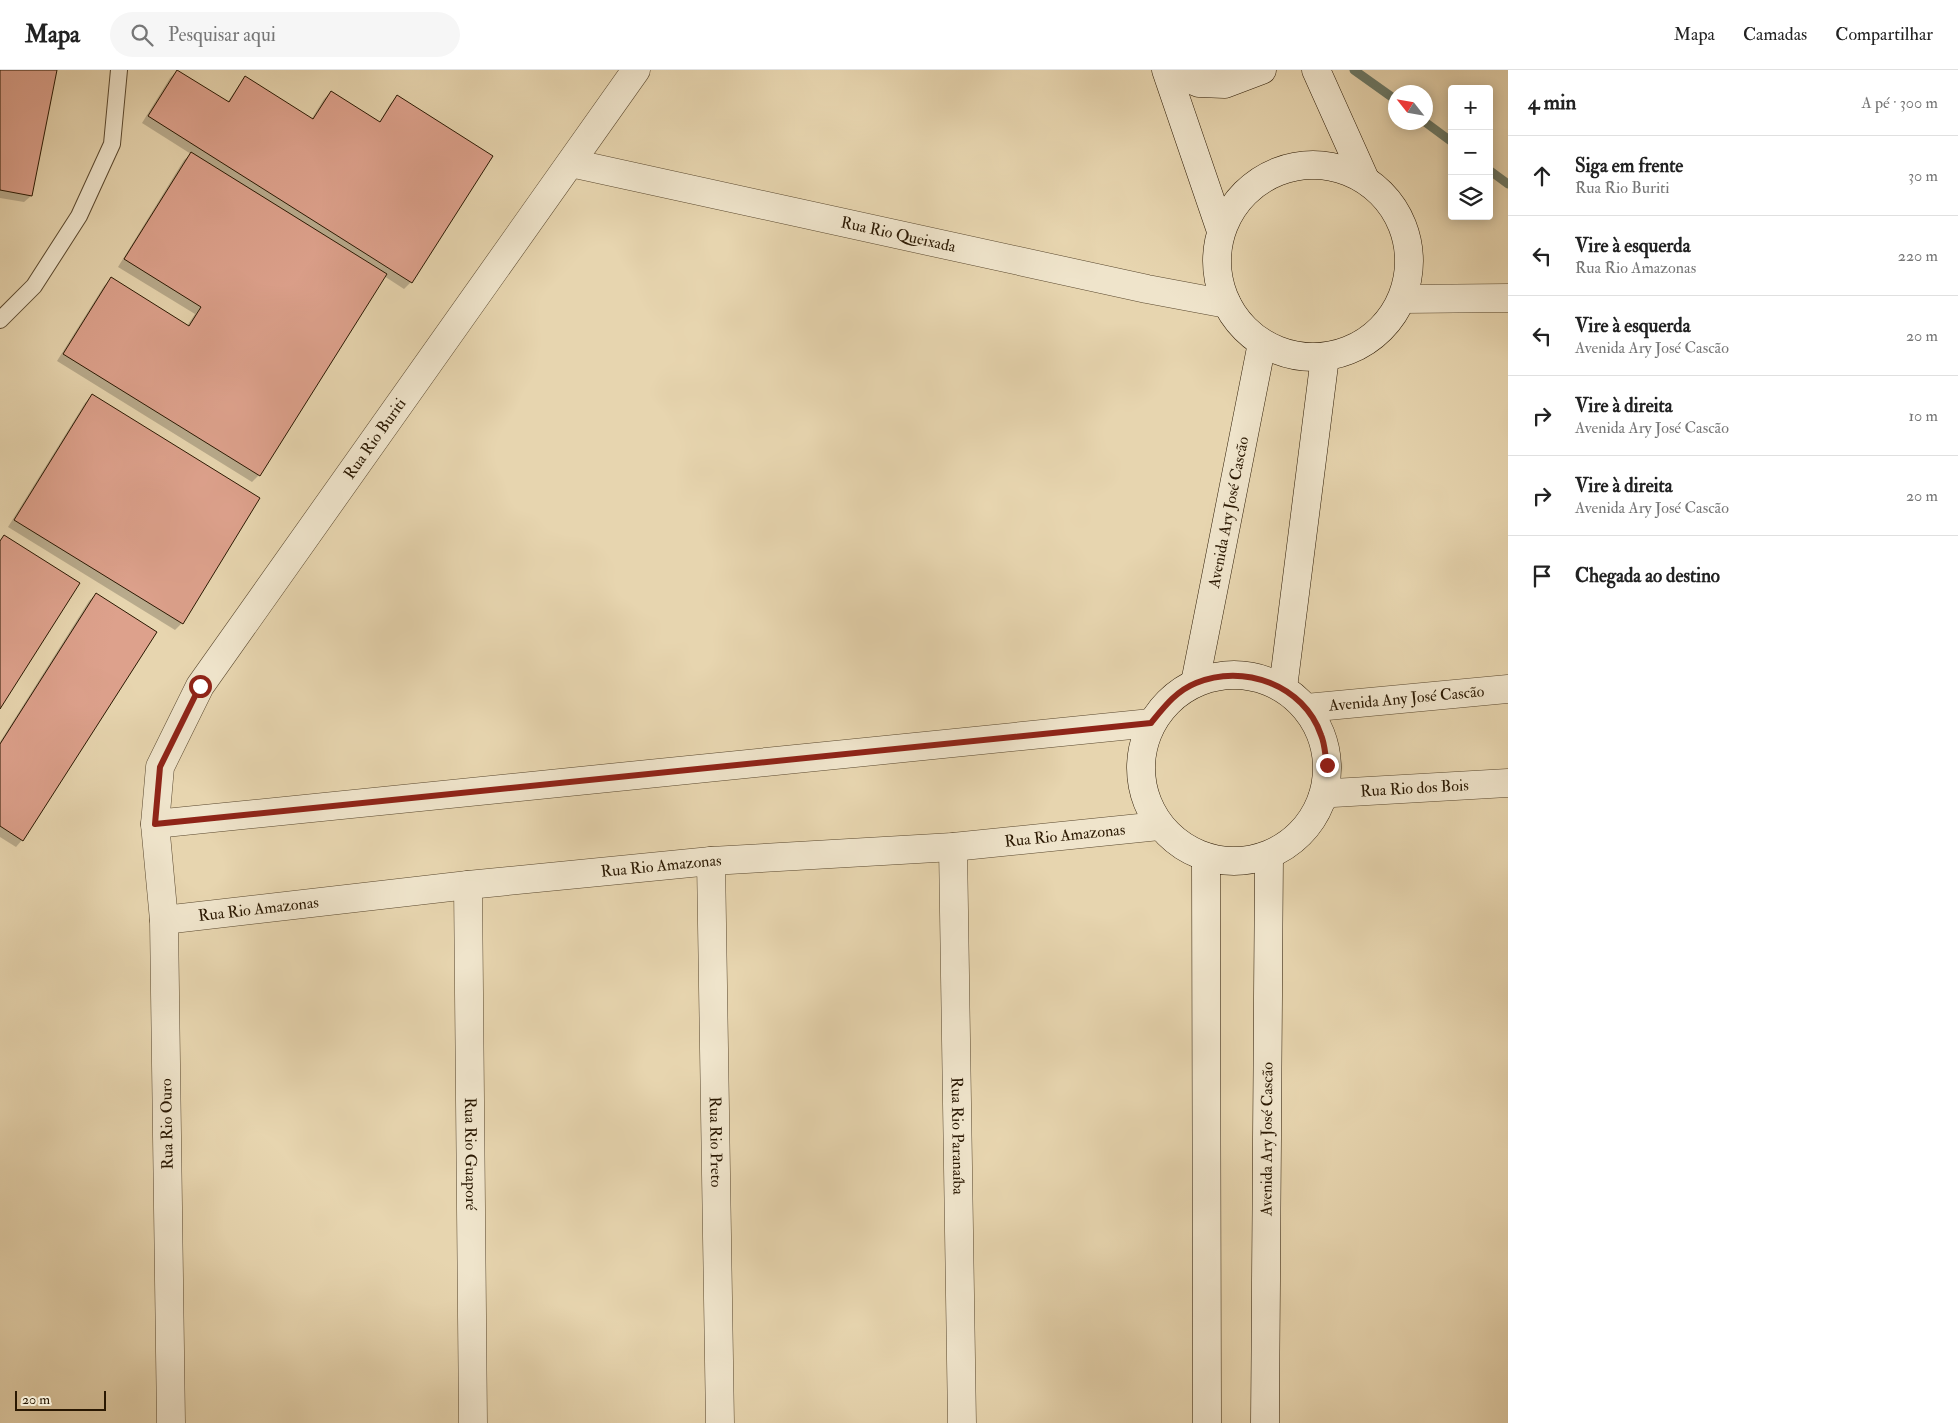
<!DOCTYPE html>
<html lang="pt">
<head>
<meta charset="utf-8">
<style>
  body { margin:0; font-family:"IM FELL Double Pica",serif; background:#f6f6f6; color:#222 }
  .controls { position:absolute; right:15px; top:15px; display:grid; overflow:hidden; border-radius:5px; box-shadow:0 2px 12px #0003 }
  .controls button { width:45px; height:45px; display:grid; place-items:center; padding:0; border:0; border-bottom:1px solid #e0e0e0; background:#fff; color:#222; font:25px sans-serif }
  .compass { position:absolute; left:1388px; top:15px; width:45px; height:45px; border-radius:50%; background:#fff; box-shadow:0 2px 12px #0003; rotate:301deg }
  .scale { position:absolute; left:15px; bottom:12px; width:91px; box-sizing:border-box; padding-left:5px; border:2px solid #2a1802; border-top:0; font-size:14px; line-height:18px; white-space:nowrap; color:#2a1802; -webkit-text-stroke:4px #efe4cb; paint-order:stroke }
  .stop { position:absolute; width:15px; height:15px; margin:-11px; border:4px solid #8f2418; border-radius:50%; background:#fff }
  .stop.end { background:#8f2418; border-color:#fff; box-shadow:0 1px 5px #0008 }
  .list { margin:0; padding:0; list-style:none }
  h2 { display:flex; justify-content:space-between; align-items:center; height:65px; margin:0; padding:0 20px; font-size:21px }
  h2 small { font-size:16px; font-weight:400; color:#767676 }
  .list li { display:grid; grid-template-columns:32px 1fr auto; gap:15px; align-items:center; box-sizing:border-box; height:80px; padding:0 20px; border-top:1px solid #e0e0e0 }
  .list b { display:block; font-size:19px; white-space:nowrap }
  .list p { margin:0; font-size:16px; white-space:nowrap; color:#767676 }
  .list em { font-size:16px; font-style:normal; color:#767676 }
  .icon { flex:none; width:28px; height:28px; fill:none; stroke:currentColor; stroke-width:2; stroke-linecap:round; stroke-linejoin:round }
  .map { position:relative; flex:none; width:1508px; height:1353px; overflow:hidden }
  header { display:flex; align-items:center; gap:30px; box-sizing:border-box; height:70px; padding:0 25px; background:#fff; border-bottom:1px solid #e0e0e0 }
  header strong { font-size:24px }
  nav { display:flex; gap:28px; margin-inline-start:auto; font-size:18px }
  .search { width:350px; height:45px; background:#f6f6f6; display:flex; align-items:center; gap:12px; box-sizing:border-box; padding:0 18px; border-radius:28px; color:#767676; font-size:19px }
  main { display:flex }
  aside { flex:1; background:#fff }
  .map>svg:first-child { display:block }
  .shadow { fill:#0003 }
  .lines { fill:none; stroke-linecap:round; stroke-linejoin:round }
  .stream { stroke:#6b7967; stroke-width:9 }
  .building { fill:#dda18c; stroke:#2a1802 }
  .lane-casing { stroke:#59472d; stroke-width:18 }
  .street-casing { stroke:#59472d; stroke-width:29 }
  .secondary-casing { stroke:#2a1802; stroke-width:29 }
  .lane { stroke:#efe4cb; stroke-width:16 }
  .street { stroke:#efe4cb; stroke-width:28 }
  .secondary { stroke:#efe4cb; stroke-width:28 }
  .route { stroke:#8f2418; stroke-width:6 }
  .labels { text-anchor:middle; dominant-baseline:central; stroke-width:4.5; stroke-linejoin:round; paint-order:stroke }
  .street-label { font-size:16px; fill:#2a1802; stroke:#efe4cb }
</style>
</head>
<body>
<header>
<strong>Mapa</strong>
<div class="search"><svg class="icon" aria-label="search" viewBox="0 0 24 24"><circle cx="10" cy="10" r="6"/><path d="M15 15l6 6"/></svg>Pesquisar aqui</div>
<nav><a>Mapa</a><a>Camadas</a><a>Compartilhar</a></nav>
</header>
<main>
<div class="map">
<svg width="1508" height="1353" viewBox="0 0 1508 1353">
  <rect width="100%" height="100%" fill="#e7d5af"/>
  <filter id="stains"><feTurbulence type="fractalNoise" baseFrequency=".004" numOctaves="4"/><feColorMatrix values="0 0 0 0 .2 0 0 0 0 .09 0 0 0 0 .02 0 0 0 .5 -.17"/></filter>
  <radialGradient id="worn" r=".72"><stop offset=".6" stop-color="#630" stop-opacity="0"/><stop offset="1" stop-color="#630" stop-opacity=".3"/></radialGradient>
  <!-- shadow -->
  <g class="shadow">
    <polygon points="0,0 56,0 31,126 24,132 0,128"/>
    <polygon points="177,1 227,33 239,15 246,8 311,50 324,29 331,22 379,53 390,34 397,27 411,212 404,219 384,206 259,405 252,412 57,291 104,216 111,209 187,256 195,244 118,197 184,90 191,84 142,53 170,8"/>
    <polygon points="92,326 182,553 175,560 8,457 85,333"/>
    <polygon points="96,524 22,770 16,777 0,767 0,672 89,531"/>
  </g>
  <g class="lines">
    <!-- stream -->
    <g class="stream">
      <polyline points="1354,0 1396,30"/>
      <polyline points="1425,52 1452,72"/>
      <polyline points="1489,100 1508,114"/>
    </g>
  </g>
  <!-- building -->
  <g class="building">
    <polygon points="0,0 57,0 32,126 0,120"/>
    <polygon points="177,0 229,32 245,6 313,49 331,21 380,52 397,25 493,86 412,213 148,46"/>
    <polygon points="191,82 387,204 260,406 63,284 111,207 189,256 201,237 124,189"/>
    <polygon points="92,324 260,428 183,554 14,450"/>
    <polygon points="4,465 80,513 0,639 0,471"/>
    <polygon points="96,523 157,562 23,771 0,756 0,674"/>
  </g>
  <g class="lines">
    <!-- lane casing -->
    <g class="lane-casing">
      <polyline id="lane" points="0,250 34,216 79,146 112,74 119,0"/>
    </g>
    <!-- street casing -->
    <g class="street-casing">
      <g id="street">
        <path id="s1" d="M571,93L1147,219L1227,234"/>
        <polyline points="1402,229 1508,228"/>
        <path id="s2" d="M1306,638L1508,619"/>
        <path id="s3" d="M1323,726L1333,723L1508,713"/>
        <polyline points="155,754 1151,653"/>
        <path id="s4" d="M953,777L962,1353"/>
        <path id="s5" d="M711,791L720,1353"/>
        <path id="s6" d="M468,815L473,1353"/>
        <path id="s7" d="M164,850L468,815L711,791L953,777L1159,756"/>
        <path id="s8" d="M171,1353L164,850L155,754L160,697L200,616L636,0"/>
      </g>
    </g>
    <!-- secondary casing -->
    <g class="secondary-casing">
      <g id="secondary">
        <polyline points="1166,0 1221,161"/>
        <polyline points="1167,0 1199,13 1225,14 1262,0"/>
        <polyline points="1316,0 1364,107"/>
        <circle cx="1313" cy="191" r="96"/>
        <circle cx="1234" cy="698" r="93"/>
        <path id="s9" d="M1195,613L1262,273"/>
        <polyline points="1283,618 1325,287"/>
        <polyline points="1206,789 1207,1353"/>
        <path id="s10" d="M1265,1353L1269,785"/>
      </g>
    </g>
    <!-- lane -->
    <use href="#lane" class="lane"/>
    <!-- street -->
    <use href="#street" class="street"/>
    <!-- secondary -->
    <use href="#secondary" class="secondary"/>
  </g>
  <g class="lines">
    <!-- route -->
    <path class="route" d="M200,616L160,697L155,754L1151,653C1164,637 1176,621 1196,613C1243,593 1304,615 1321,665C1325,674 1325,685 1327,695"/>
  </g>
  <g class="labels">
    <!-- street labels -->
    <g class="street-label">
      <text stroke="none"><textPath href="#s1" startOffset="335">Rua Rio Queixada</textPath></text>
      <text stroke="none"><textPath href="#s8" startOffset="1050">Rua Rio Buriti</textPath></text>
      <text stroke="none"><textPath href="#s9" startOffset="174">Avenida Ary José Cascão</textPath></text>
      <text stroke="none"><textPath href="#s2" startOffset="101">Avenida Any José Cascão</textPath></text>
      <text stroke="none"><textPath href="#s3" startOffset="92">Rua Rio dos Bois</textPath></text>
      <text stroke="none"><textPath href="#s7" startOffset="905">Rua Rio Amazonas</textPath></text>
      <text stroke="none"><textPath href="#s7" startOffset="500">Rua Rio Amazonas</textPath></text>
      <text stroke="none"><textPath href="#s7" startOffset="95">Rua Rio Amazonas</textPath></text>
      <text transform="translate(167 1054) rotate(-91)">Rua Rio Ouro</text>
      <text stroke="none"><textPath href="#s4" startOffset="289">Rua Rio Paranaíba</textPath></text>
      <text stroke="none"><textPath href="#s10" startOffset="284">Avenida Ary José Cascão</textPath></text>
      <text stroke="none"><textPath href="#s5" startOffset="281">Rua Rio Preto</textPath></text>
      <text stroke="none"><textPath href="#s6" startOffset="269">Rua Rio Guaporé</textPath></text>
    </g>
  </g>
  <rect width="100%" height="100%" filter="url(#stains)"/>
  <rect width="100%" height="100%" fill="url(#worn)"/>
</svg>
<div class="controls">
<button>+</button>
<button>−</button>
<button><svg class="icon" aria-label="layers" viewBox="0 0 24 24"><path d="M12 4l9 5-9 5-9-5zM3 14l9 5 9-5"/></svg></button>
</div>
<svg class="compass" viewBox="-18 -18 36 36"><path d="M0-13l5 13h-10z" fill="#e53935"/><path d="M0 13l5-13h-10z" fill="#767676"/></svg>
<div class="scale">20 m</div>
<div class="stop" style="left:200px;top:616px"></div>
<div class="stop end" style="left:1327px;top:695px"></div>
</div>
<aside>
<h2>4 min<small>A pé · 300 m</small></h2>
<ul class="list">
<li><svg class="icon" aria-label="ahead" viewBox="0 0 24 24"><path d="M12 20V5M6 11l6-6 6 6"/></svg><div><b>Siga em frente</b><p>Rua Rio Buriti</p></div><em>30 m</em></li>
<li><svg class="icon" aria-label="left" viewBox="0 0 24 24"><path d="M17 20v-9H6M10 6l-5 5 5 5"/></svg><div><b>Vire à esquerda</b><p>Rua Rio Amazonas</p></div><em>220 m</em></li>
<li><svg class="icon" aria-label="left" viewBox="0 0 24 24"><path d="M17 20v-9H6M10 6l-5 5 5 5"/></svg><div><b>Vire à esquerda</b><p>Avenida Ary José Cascão</p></div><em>20 m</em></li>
<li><svg class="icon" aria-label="right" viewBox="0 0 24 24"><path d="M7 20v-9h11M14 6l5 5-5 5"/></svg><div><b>Vire à direita</b><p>Avenida Ary José Cascão</p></div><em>10 m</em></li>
<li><svg class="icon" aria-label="right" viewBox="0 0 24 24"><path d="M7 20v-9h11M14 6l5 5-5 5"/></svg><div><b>Vire à direita</b><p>Avenida Ary José Cascão</p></div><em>20 m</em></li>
<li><svg class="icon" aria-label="arrive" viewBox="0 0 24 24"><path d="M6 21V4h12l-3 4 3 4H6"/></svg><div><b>Chegada ao destino</b></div></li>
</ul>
</aside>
</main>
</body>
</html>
